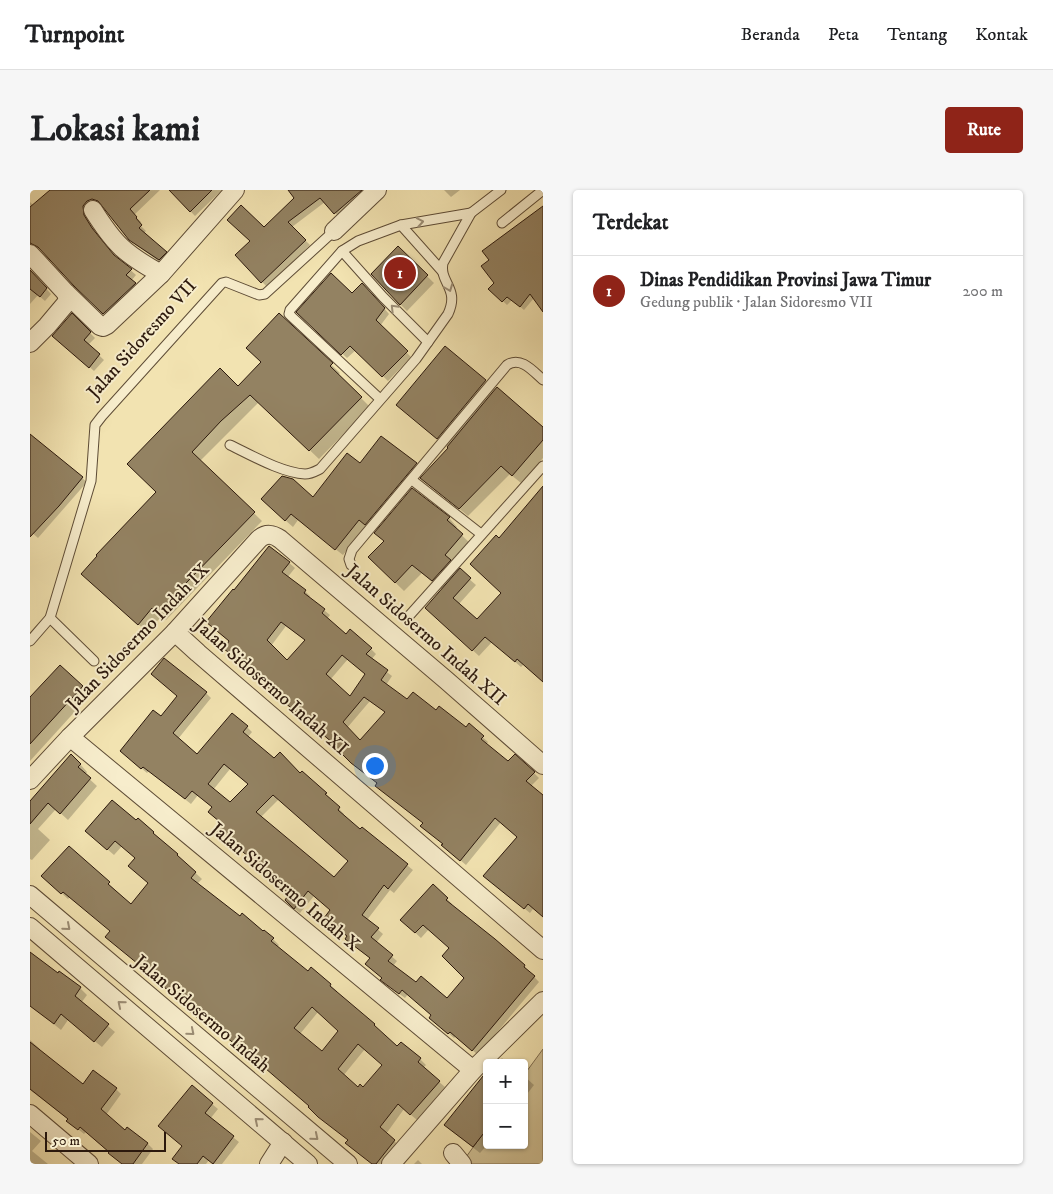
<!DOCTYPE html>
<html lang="id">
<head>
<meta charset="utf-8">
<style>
  body { margin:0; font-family:"IM FELL DW Pica",serif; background:#f6f6f6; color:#202124 }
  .controls { position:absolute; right:15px; bottom:15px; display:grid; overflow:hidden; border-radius:5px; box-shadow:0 1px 4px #0004 }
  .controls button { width:45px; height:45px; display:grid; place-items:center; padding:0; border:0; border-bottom:1px solid #e0e0e0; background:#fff; color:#202124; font:25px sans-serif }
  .scale { position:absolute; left:15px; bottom:12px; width:121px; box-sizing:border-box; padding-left:5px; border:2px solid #2c190d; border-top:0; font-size:14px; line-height:18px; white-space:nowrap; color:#2c190d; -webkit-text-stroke:4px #f7edcc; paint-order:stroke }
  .you { position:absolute; left:344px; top:575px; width:18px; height:18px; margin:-12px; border:4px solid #fff; border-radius:50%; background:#1a73e8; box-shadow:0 0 0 8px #1a73e833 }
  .badge { display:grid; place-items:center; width:32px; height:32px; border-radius:50%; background:#8f2418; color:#fff; font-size:16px; font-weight:700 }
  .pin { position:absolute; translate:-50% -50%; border:2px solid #fff; box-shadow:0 1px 5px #0006 }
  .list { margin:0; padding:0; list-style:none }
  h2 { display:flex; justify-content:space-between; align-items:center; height:65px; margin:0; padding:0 20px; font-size:21px }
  h2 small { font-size:16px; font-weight:400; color:#757577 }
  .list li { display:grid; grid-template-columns:32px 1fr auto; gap:15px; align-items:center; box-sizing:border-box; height:70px; padding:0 20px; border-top:1px solid #e0e0e0 }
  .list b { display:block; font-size:19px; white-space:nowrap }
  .list p { margin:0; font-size:16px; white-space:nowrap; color:#757577 }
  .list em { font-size:16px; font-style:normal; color:#757577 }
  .map { position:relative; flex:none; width:513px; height:974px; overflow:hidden; border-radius:5px }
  header { display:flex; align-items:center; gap:30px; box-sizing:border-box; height:70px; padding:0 25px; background:#fff; border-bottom:1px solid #e0e0e0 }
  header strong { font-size:24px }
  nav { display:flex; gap:28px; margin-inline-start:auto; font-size:18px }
  .intro { display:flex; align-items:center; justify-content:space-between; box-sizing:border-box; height:120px; padding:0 30px }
  h1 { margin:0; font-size:35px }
  .button { padding:12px 22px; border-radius:5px; background:#8f2418; color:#fff; font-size:18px; font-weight:700 }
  main { display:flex; gap:30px; padding:0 30px }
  aside { flex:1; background:#fff; border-radius:5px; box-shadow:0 1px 4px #0004 }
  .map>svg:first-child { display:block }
  .green { fill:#d0c195; stroke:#7e6d51 }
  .shadow { fill:#0003; fill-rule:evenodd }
  .building { fill:#938262; stroke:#2c190d; fill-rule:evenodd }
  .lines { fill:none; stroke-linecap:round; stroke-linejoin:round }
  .lane-casing { stroke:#5e4c36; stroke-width:11 }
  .street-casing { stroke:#5e4c36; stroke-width:20 }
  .lane { stroke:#f7edcc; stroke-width:9 }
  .street { stroke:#f7edcc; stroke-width:18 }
  .oneway { stroke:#9c8e76 }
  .labels { text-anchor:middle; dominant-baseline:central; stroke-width:4; stroke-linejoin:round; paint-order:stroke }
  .street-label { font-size:19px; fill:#2c190d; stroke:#f7edcc }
</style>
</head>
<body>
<header>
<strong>Turnpoint</strong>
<nav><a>Beranda</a><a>Peta</a><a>Tentang</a><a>Kontak</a></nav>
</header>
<div class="intro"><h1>Lokasi kami</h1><a class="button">Rute</a></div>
<main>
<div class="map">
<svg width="513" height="974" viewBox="0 0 513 974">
  <rect width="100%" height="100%" fill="#f2e3b1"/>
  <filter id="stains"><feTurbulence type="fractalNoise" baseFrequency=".004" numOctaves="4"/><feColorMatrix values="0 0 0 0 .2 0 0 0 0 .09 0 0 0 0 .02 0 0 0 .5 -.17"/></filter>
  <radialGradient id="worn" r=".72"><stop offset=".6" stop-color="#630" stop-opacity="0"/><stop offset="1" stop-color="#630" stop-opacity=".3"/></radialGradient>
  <!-- green -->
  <polygon class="green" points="513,859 513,974 431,974 457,938 457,955 494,955 494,885"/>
  <!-- shadow -->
  <g class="shadow">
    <polygon points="22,0 130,0 104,25 111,32 109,34 116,41 114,43 140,67 134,75 106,55 73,15 69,14 57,26 59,32 80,62 106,85 101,91 110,99 79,128 13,61 9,58 0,60 0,12 4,16"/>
    <polygon points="140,0 192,0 165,26"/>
    <polygon points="260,0 339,0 310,28 295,12 262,37 280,55 237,97 207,65 266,8"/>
    <polygon points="414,0 430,0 421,7"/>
    <polygon points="513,17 513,120 504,108 494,120 482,110 477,115 460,99"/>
    <polygon points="368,58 404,93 377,121 370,114"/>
    <polygon points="0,81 21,104 15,111 8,105 0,114"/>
    <polygon points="337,99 359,124 350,136 381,167 358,191 326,160 317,168 268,122"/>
    <polygon points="42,125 65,148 58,155 74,170 64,181 29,150"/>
    <polygon points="249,125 310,183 308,185 340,217 289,269 229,212 170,271 232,331 136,430 132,426 117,442 61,393 128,302 208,198 233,172"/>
    <polygon points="415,157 513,239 513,268 491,293 480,284 438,326 392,288 420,258 368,215"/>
    <polygon points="0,246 57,292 8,348 0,341"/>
    <polygon points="330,274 386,274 392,281 342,341 336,336 313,365 268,330 263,337 239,316 283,308"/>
    <polygon points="513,297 513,491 494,474 491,477 462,452 449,466 402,423 412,400 392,383 374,401 339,367 355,352 382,300 419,328 427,337 425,339 441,354 423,375 446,395 429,414 447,431 473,403 469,350"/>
    <path d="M239,357L243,359L265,378L257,388L275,401L280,406L279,408L300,425L297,429L316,446L341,459L346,464L341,470L362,486L356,495L377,511L406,522L436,539L439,535L458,552L456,555L478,573L504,583L509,588L501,596L513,607V726L503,719L500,723L454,686L489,647L471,632L436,675L418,660L394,633L304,553L221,484L218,477L200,464V452L177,432ZM256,436L276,451L257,472L241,456ZM318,469L336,485L321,508L300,490ZM340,511L356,523L330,552L317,538Z"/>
    <polygon points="52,497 60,505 0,571 0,509"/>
    <path d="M176,503L181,508L148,549L167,566L217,537L222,542L218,547L244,569L270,584L272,583L301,609L300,610L314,624L312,626L330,641L332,639L383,680L364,703L360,700L337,730L353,744L346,753L367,771L363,776L386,794L417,810L436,788L421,759L399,739L391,748L377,735L403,695L422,714L420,716L494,776L509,792L448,865L426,846L424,848L406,833L403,826L378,804L375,808L357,795L341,769L322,754L318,747L295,728L301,720L284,706L270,723L261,716V705L226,673L185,640L191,632L183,618L168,605L161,614L119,581L117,583L97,566ZM200,579L219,595L200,614L183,600ZM249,609L319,671L304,689L230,628Z"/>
    <polygon points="50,574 57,582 55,585 67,596 38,630 26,619 8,639 20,650 2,670 0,669 0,613"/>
    <path d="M108,629L172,689L167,694L210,728L243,749L249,755L247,757L278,782L281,779L300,795L307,801L305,803L368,858L390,869L396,875L393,878L415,897L387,930L374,919L356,944L371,957L356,974H342L319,950L229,872L192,844L191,846L167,827L164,818L130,795L125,788L108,774L81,741L40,707L38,709L19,692L39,658L102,715L119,693L106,668L92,656L84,665L63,647L106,631ZM288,822L310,841L292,863L270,844ZM335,859L353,875L333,898L328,899L313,886Z"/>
    <polygon points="0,763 28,785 29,783 50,798 57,805 51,813 85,842 72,857 38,830 31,840 4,818 0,808"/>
    <polygon points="0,850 10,859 9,860 53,896 86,899 91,904 76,925 95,942 118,954 123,959 112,974 92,974 56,942 54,944 44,936 39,930 0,900"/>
    <polygon points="472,868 477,873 467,873"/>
    <polygon points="457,883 457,955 450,963 423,942"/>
    <polygon points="494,886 504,895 494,908"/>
    <polygon points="182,914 188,919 180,929 209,952 192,974 183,974 179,970 176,974 149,974 144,969 153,956 135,942"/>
    <polygon points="0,942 11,951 2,961 18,974 0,974"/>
    <polygon points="388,970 392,974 384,974"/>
  </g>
  <!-- building -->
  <g class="building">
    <polygon points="20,0 120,0 100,19 107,27 106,28 112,35 109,38 137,62 129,70 99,50 68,11 62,9 57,11 53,16 54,25 62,38 84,65 102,79 96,85 106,93 73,124 44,96 8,57 0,53 0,17"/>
    <polygon points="139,0 182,0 160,22"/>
    <polygon points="258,0 332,0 304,24 290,8 258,32 276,50 231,93 205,65 220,51 197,30 211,15 234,37 264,8"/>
    <polygon points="513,16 513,122 500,104 490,117 477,107 472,112 458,99 464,93 451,76 459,70 452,61"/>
    <polygon points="368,56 398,85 370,115 341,84"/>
    <polygon points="0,80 17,98 10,107 0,99"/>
    <polygon points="301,83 322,103 332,93 355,118 346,130 378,161 352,187 320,156 311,165 266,122"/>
    <polygon points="42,123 61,142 54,150 70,164 59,178 22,146"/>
    <polygon points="249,123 303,173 300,176 332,207 279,261 220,205 191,231 162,262 225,322 127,423 122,418 108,435 51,384 67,366 66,365 126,302 97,274 190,178 208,196 231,172 216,158"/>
    <polygon points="415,156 456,190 407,249 366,215"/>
    <polygon points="467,197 513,237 513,250 482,286 471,276 429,319 390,288 418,258 417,257"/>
    <polygon points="0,244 53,287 29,316 0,347"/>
    <polygon points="351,246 387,273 335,335 329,330 305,360 261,324 255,331 231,309 252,286 263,289 283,307 317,263 330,273"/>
    <polygon points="513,296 513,492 487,469 485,472 455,447 442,461 395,418 430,378 441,388 423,408 447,429 471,403 440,374 466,345 469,348"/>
    <polygon points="382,298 420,327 417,330 433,344 415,365 421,370 402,391 382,375 365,393 338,367 354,351 344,343"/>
    <path d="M239,356L260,372L252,382L276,400L274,403L295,419L292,423L316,444L320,439L342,458L336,464L358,480L351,490L377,509L383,502L406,520L409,516L436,537L439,533L454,546L451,549L478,571L485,564L505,582L496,591L513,605V727L498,714L494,719L453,686L487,647L465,628L430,671L411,655L413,654L390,636L393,633L345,596L347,593L321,573L302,554L303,553L254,512L230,490L229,491L215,479L217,476L194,459L199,451L176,432L203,399L204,400ZM251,432L275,450L257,470L237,450ZM312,465L335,484L320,506L296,484ZM334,507L355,522L330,550L313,532Z"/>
    <path d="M134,468L177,502L143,543L167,564L202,523L218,536L213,542L244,568L250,562L270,583L272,581L297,603L295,604L310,617L308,620L330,639L332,637L378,674L358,699L354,695L332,725L349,738L341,747L363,765L358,771L386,792L391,786L417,808L434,788L412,766L419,758L393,735L385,743L370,730L403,694L418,708L416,710L465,749L495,775L494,777L505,786L442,861L420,842L418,844L399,828L401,825L372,800L369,804L350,790L352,788L335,774L340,768L315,749L317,746L294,728L300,720L278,701L264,719L255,710L259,704L223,675L225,672L195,647L184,640L190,632L178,622L182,617L162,601L155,609L113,577L111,579L90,561L123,520L131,526L147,506L121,484ZM194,574L218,594L200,612L178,594ZM243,605L318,671L304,687L226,622Z"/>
    <polygon points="30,475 53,496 0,554 0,507"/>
    <polygon points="41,564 51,574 48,577 61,588 30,624 18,613 0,634 0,611"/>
    <path d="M82,610L106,630L108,628L124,642L123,643L148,664L147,665L166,682L161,688L210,726L212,723L233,741L234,740L244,748L241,751L278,781L281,777L301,794L300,796L345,834L344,835L367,856L371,852L391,868L388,872L410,891L380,925L368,914L350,937L365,950L346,974H342L315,953L318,950L288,927L278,917L279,916L221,866L185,839L184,841L159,821L163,817L122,789L124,787L75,747L80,741L33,702L31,704L11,686L39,656L80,692L78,694L101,714L118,693L98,676L105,668L85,651L77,660L55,641ZM282,817L308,841L292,861L264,838ZM328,854L352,875L333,897L330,894L328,897L308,879Z"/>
    <polygon points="0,762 28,783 29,781 51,797 45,806 79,834 64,852 31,824 24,834 0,816"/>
    <polygon points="0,852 53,894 63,880 87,898 71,919 95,940 97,937 118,953 103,974 92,974 78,963 79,962 50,937 48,940 36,931 38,929 0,899"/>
    <polygon points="457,881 457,939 443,957 414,935"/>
    <polygon points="162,895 183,913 175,923 204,946 183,974 173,966 167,974 149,974 142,969 152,956 128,936"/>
  </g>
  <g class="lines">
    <!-- lane casing -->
    <g class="lane-casing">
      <g id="lane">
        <polyline points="472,33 513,0"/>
        <polyline points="371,35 412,81"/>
        <polyline points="312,61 353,107 398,152"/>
        <polyline points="350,209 262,127 259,124 260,120 312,61 328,51 371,35 441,23"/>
        <path d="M200,255C221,265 252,283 275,284C281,284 286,281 290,279L386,169L418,124C430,98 409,93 413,73L441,23L471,0"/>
        <polyline points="382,290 451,344"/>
        <path d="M321,375L319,369L322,360L477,175C491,166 503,181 513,190"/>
        <polyline points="378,427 513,276"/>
        <polyline points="20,428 64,471"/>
        <polyline points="0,451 20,428 61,291 65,235 72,226 192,93 196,92 229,105 235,104 304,41"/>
      </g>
    </g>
    <!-- street casing -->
    <g class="street-casing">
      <g id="street">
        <path d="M63,20C85,55 95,64 131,84"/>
        <polyline points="304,41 347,0"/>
        <polyline points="0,64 36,103 38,111 17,136 0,153"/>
        <polyline points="36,103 70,136 73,137 77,135 131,84 205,0"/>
        <polyline points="145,442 168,463 513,760"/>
        <polyline points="40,547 443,880"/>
        <path d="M0,590L40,547L145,442L229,349C236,343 243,344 250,349L416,490L513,575"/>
        <polyline points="0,705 318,974"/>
        <polyline points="0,737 278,974"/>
        <polyline points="0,924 59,974"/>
        <polyline points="423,963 432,974"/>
        <polyline points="239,974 253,952"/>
        <polyline points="361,974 443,880 513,811"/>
      </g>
    </g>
    <!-- lane -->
    <use href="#lane" class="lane"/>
    <!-- street -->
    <use href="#street" class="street"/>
  </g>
  <!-- one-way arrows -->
  <defs><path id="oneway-chevron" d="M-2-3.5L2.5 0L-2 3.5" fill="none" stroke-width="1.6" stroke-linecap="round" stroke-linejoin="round" transform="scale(1.25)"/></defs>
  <g class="oneway">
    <use href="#oneway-chevron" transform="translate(390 32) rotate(-10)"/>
    <use href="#oneway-chevron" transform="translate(419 98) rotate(69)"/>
    <use href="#oneway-chevron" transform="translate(364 118) rotate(-135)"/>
    <use href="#oneway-chevron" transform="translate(37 737) rotate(41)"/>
    <use href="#oneway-chevron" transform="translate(91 814) rotate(-140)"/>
    <use href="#oneway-chevron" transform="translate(161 842) rotate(40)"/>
    <use href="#oneway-chevron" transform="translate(228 931) rotate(-140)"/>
    <use href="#oneway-chevron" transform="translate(285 947) rotate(40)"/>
  </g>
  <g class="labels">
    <!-- street labels -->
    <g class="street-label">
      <text transform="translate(112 149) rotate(-48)">Jalan Sidoresmo VII</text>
      <text transform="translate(396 445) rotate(41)">Jalan Sidosermo Indah XII</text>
      <text transform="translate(108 447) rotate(-46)">Jalan Sidosermo Indah IX</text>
      <text transform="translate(241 497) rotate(41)">Jalan Sidosermo Indah XI</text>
      <text transform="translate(255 697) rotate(40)">Jalan Sidosermo Indah X</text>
      <text transform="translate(172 824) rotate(40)">Jalan Sidosermo Indah</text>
    </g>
  </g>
  <rect width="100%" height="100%" filter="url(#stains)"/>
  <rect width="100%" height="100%" fill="url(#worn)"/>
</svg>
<div class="controls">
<button>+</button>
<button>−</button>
</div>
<div class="scale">50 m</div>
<div class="you"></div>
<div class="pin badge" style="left:370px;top:83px">1</div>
</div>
<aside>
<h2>Terdekat<small></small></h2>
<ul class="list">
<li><span class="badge">1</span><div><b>Dinas Pendidikan Provinsi Jawa Timur</b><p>Gedung publik · Jalan Sidoresmo VII</p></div><em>200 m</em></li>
</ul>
</aside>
</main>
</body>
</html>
